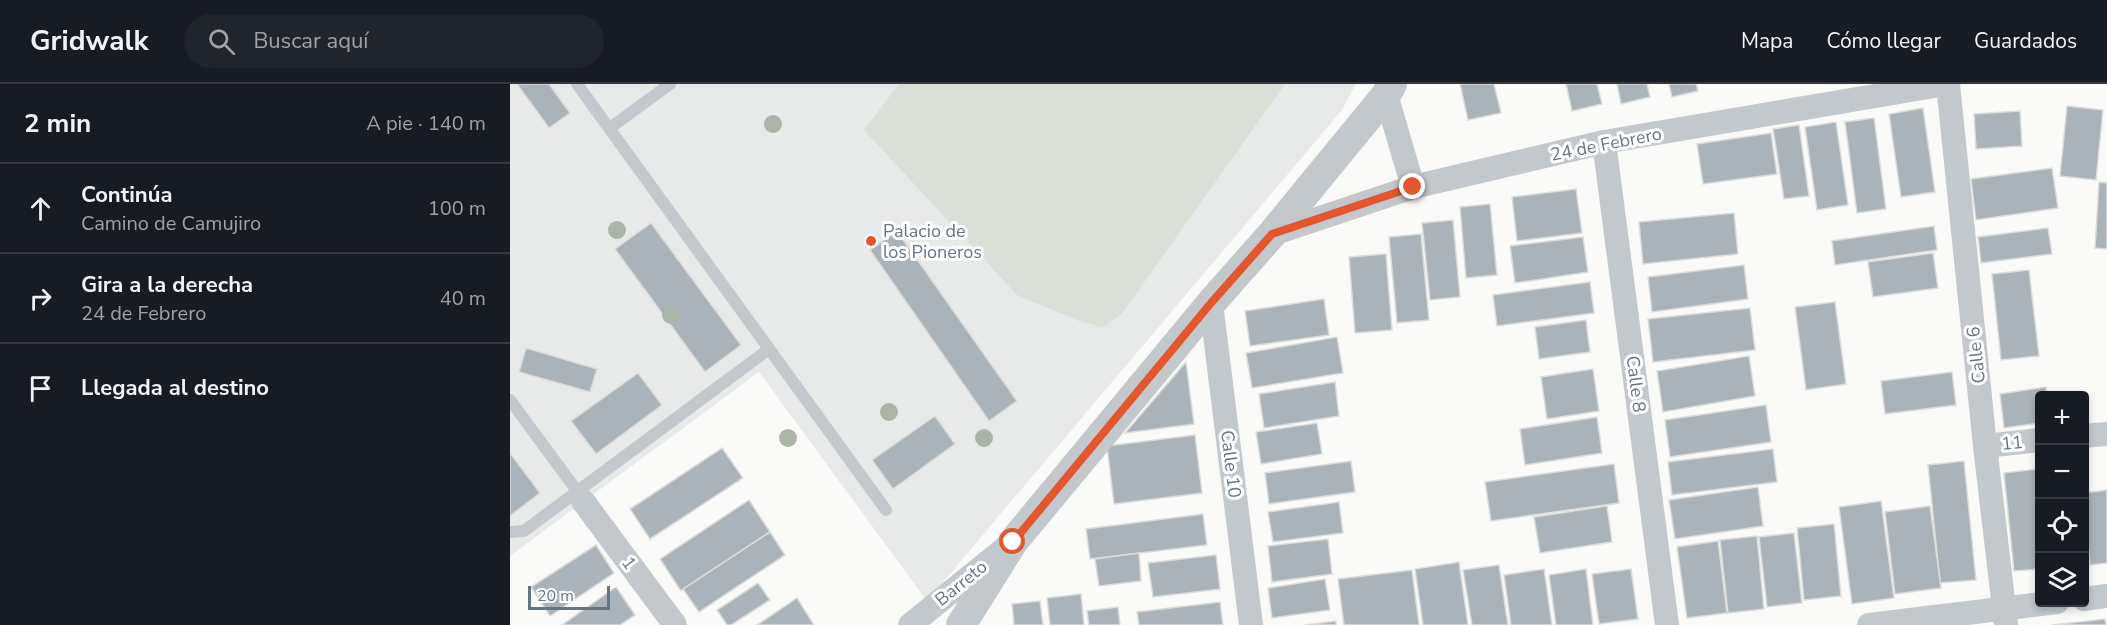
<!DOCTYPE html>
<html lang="es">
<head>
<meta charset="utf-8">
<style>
  body { margin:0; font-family:"Nunito Sans",sans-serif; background:#20242c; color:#f1f3f6 }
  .controls { position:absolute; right:18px; bottom:18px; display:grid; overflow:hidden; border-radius:6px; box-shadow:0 3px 9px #0003 }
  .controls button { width:54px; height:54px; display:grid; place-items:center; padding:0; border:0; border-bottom:2px solid #363941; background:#171b24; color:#f1f3f6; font:30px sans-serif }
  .scale { position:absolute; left:18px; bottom:15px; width:82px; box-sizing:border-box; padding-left:6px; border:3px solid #657683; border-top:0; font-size:16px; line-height:21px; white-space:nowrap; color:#657683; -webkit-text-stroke:4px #fff; paint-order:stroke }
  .stop { position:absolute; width:18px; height:18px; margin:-14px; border:4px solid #e4572e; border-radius:50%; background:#fff }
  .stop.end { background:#e4572e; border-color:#fff; box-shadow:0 2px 6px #0008 }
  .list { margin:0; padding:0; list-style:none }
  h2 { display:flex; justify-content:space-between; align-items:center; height:78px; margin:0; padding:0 24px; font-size:26px }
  h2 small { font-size:20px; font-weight:400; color:#9ea1a6 }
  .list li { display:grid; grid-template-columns:39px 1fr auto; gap:18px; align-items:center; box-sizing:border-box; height:90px; padding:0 24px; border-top:2px solid #363941 }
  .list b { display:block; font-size:22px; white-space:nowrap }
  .list p { margin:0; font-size:20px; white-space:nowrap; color:#9ea1a6 }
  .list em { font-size:20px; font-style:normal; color:#9ea1a6 }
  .icon { flex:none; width:33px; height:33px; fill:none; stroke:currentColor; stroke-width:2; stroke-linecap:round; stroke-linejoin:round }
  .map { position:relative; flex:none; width:1597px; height:541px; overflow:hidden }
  header { display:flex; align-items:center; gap:36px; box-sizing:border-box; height:84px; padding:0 30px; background:#171b24; border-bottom:2px solid #363941 }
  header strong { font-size:28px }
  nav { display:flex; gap:33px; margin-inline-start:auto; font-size:21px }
  .search { width:420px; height:54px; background:#20242c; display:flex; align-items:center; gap:15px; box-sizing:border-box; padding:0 21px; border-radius:33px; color:#9ea1a6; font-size:22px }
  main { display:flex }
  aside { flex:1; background:#171b24 }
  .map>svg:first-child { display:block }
  .built { fill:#e8e9e9 }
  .green { fill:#dadfd7 }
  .building { fill:#aab3b9; stroke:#dcdcda; stroke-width:1.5 }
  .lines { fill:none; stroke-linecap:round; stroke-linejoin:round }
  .service { stroke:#c3c8cc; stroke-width:12 }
  .minor { stroke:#c3c8cc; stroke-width:24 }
  .tertiary { stroke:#c3c8cc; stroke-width:30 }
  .tree { fill:#aab4a7 }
  .route { stroke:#e4572e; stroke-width:8 }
  .poi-dot { fill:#e4572e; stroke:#fff; stroke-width:2 }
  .labels { text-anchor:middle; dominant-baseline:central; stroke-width:6; stroke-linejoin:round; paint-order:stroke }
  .street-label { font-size:18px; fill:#657683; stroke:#fff }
  .poi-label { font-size:18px; fill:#657683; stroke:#fff; text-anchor:start }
</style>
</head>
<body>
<header>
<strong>Gridwalk</strong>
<div class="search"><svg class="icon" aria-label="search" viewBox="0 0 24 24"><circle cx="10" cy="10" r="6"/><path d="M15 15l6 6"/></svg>Buscar aquí</div>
<nav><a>Mapa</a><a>Cómo llegar</a><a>Guardados</a></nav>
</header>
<main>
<aside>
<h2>2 min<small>A pie · 140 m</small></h2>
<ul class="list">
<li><svg class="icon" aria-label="ahead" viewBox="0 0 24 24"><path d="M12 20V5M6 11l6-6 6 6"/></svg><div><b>Continúa</b><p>Camino de Camujiro</p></div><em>100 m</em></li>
<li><svg class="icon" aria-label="right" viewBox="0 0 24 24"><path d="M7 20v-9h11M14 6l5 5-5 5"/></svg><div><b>Gira a la derecha</b><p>24 de Febrero</p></div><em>40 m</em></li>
<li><svg class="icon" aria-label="arrive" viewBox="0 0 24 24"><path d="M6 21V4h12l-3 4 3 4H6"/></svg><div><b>Llegada al destino</b></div></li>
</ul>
</aside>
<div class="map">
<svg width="1597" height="541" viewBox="0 0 1597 541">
  <rect width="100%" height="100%" fill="#fafaf8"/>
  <!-- built -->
  <polygon class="built" points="0,0 846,0 832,26 417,517 249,288 0,472"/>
  <!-- green -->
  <polygon class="green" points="389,0 775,0 611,231 592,243 569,237 507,211 354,46"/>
  <!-- building -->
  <g class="building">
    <polygon points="7,0 39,0 60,29 39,44"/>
    <polygon points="950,0 984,0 991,29 958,36"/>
    <polygon points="1056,0 1087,0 1092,20 1062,27"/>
    <polygon points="1107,0 1137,0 1140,13 1111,20"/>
    <polygon points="1159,0 1186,0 1188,7 1162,13"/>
    <polygon points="1557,22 1593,26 1586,96 1550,92"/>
    <polygon points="1413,24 1425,108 1391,113 1379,30"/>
    <polygon points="1510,27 1512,62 1466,65 1464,30"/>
    <polygon points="1364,34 1376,125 1347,129 1335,38"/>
    <polygon points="1326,38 1338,121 1307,126 1295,43"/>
    <polygon points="1289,41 1299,112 1274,115 1263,45"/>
    <polygon points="1261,49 1267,90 1193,100 1187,60"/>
    <polygon points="1542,84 1548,124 1466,136 1461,95"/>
    <polygon points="1589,98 1597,99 1597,165 1585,164"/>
    <polygon points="1066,105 1072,149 1007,157 1002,113"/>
    <polygon points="980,120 987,191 956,194 950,123"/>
    <polygon points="1224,129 1228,170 1133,180 1129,138"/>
    <polygon points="943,136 950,213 920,216 912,139"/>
    <polygon points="141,139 231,261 195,288 105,165"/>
    <polygon points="1424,142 1427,166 1325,181 1322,157"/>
    <polygon points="1538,144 1542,170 1471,179 1468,153"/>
    <polygon points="387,147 507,317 479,337 360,166"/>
    <polygon points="911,150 919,236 887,239 879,153"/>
    <polygon points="1073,153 1078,188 1005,199 1000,162"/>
    <polygon points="1423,169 1428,204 1363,213 1358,178"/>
    <polygon points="876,170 882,246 845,249 839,173"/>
    <polygon points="1234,181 1238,215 1142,228 1138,193"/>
    <polygon points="1519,186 1529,272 1491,276 1482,190"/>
    <polygon points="1080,198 1084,229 987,242 983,211"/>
    <polygon points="814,215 819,251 740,262 735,227"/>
    <polygon points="1325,218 1336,300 1296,306 1285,223"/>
    <polygon points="1240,224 1245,266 1143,278 1138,235"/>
    <polygon points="1076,236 1080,268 1029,275 1025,243"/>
    <polygon points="827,253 833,289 742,304 736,269"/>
    <polygon points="16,264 87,285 80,308 9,288"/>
    <polygon points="1239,272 1245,312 1153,328 1147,287"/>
    <polygon points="676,278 684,340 615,349"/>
    <polygon points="1083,285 1089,327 1037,335 1031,293"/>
    <polygon points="1442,288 1446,321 1375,330 1371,297"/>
    <polygon points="128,289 152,321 86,370 61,337"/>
    <polygon points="825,298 829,332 754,344 749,310"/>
    <polygon points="1536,303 1537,312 1530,312 1530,339 1494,344 1490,310"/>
    <polygon points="1256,321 1261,358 1160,373 1155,336"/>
    <polygon points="425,332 445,360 383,405 362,376"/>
    <polygon points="1087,333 1092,369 1015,381 1010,345"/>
    <polygon points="807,339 812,370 751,380 746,348"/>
    <polygon points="685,351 692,409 604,420 597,362"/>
    <polygon points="212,364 233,394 140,455 120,425"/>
    <polygon points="1263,365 1267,398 1162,411 1158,378"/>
    <polygon points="0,369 30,409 0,432"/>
    <polygon points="841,377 845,408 759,420 755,389"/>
    <polygon points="1454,377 1466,496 1430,499 1418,381"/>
    <polygon points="1104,380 1109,419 981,437 975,398"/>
    <polygon points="1529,385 1530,485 1504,487 1494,389"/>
    <polygon points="1248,403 1253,442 1165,455 1159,416"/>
    <polygon points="1597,406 1597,479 1580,481 1574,409"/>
    <polygon points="239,416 260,448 171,507 150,475"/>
    <polygon points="1371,417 1384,514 1342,520 1329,423"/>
    <polygon points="829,418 833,449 763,458 758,428"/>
    <polygon points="1097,422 1102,458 1030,469 1024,433"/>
    <polygon points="1420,422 1431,504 1385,510 1375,428"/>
    <polygon points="693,430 697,461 580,475 576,445"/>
    <polygon points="1324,440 1331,512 1294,516 1287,444"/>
    <polygon points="260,448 275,471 189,528 173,505"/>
    <polygon points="1284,449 1292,519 1257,523 1249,453"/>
    <polygon points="1247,452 1254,525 1218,529 1210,456"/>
    <polygon points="818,455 822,490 762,498 758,462"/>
    <polygon points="1208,457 1217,529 1177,534 1167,463"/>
    <polygon points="86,461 104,489 40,532 21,503"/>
    <polygon points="629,469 631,497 589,502 585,475"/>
    <polygon points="706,471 710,505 643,513 638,479"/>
    <polygon points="949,478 958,541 913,541 905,485"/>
    <polygon points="989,481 998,541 962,541 953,486"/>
    <polygon points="1034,485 1042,541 1001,541 994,491"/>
    <polygon points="1076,485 1083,541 1046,541 1039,491"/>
    <polygon points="1121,485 1128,535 1089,540 1082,490"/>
    <polygon points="902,486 909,541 834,541 828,495"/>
    <polygon points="815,495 820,526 762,534 758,504"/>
    <polygon points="248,499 260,516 221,541 217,541 207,526"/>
    <polygon points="106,503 125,531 110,541 52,541"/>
    <polygon points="571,510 574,541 540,541 537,514"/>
    <polygon points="287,514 304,541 247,541"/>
    <polygon points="530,517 533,541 504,541 502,520"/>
    <polygon points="710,518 713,541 629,541 627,528"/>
    <polygon points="608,523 610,541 579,541 577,527"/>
    <polygon points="1595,535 1596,541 1542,541"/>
    <polygon points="826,537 826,541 795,541"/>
  </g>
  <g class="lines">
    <!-- service -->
    <g class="service">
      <polyline points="67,0 376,426"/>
      <polyline points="100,44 160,0"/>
      <polyline points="0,316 70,411"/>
      <polyline points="0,448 14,447 259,265"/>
    </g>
    <!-- minor -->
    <g class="minor">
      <polyline points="1438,0 1475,362 1496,541"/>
      <polyline points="876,11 903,103"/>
      <polyline points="1094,58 1157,541"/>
      <polyline points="762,150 903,103 1094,58 1436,0"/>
      <polyline points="701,219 741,541"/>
      <polyline points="1574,352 1597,350"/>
      <polyline points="1475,362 1530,356"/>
      <polyline points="73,417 165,541"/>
      <polyline points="1574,515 1597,512"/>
      <polyline points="400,541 494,465"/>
      <polyline points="1359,541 1547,518"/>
    </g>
    <!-- tertiary -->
    <polyline class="tertiary" points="451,541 503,458 701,219 762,150 876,11 882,0"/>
  </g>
  <!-- trees -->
  <g class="tree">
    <circle cx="263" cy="40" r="9"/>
    <circle cx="107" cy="146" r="9"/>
    <circle cx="161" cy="231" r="9"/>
    <circle cx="379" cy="328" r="9"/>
    <circle cx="278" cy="354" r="9"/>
    <circle cx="474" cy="354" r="9"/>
  </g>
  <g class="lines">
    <!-- route -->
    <polyline class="route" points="503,458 701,219 762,150 903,103"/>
  </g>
  <!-- markers -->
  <circle class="poi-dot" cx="361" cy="157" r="6"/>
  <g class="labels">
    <!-- street labels -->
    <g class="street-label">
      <text transform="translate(1096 60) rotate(-11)">24 de Febrero</text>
      <text transform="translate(1466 271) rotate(-96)">Calle 6</text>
      <text transform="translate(1126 300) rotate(83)">Calle 8</text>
      <text transform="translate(1502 359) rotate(-6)">11</text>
      <text transform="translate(721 380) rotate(83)">Calle 10</text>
      <text transform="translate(119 479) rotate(54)">1</text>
      <text transform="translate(451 499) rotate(-39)">Barreto</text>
    </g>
    <!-- poi labels -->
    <g class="poi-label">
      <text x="373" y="147">Palacio de<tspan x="373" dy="21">los Pioneros</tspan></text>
    </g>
  </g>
</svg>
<div class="controls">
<button>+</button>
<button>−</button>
<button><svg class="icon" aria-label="locate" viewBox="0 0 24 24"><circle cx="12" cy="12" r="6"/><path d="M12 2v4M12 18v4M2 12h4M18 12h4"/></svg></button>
<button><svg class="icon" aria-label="layers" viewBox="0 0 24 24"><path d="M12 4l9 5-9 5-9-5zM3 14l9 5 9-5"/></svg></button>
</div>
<div class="scale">20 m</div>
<div class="stop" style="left:503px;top:458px"></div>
<div class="stop end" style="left:903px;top:103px"></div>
</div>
</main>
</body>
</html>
